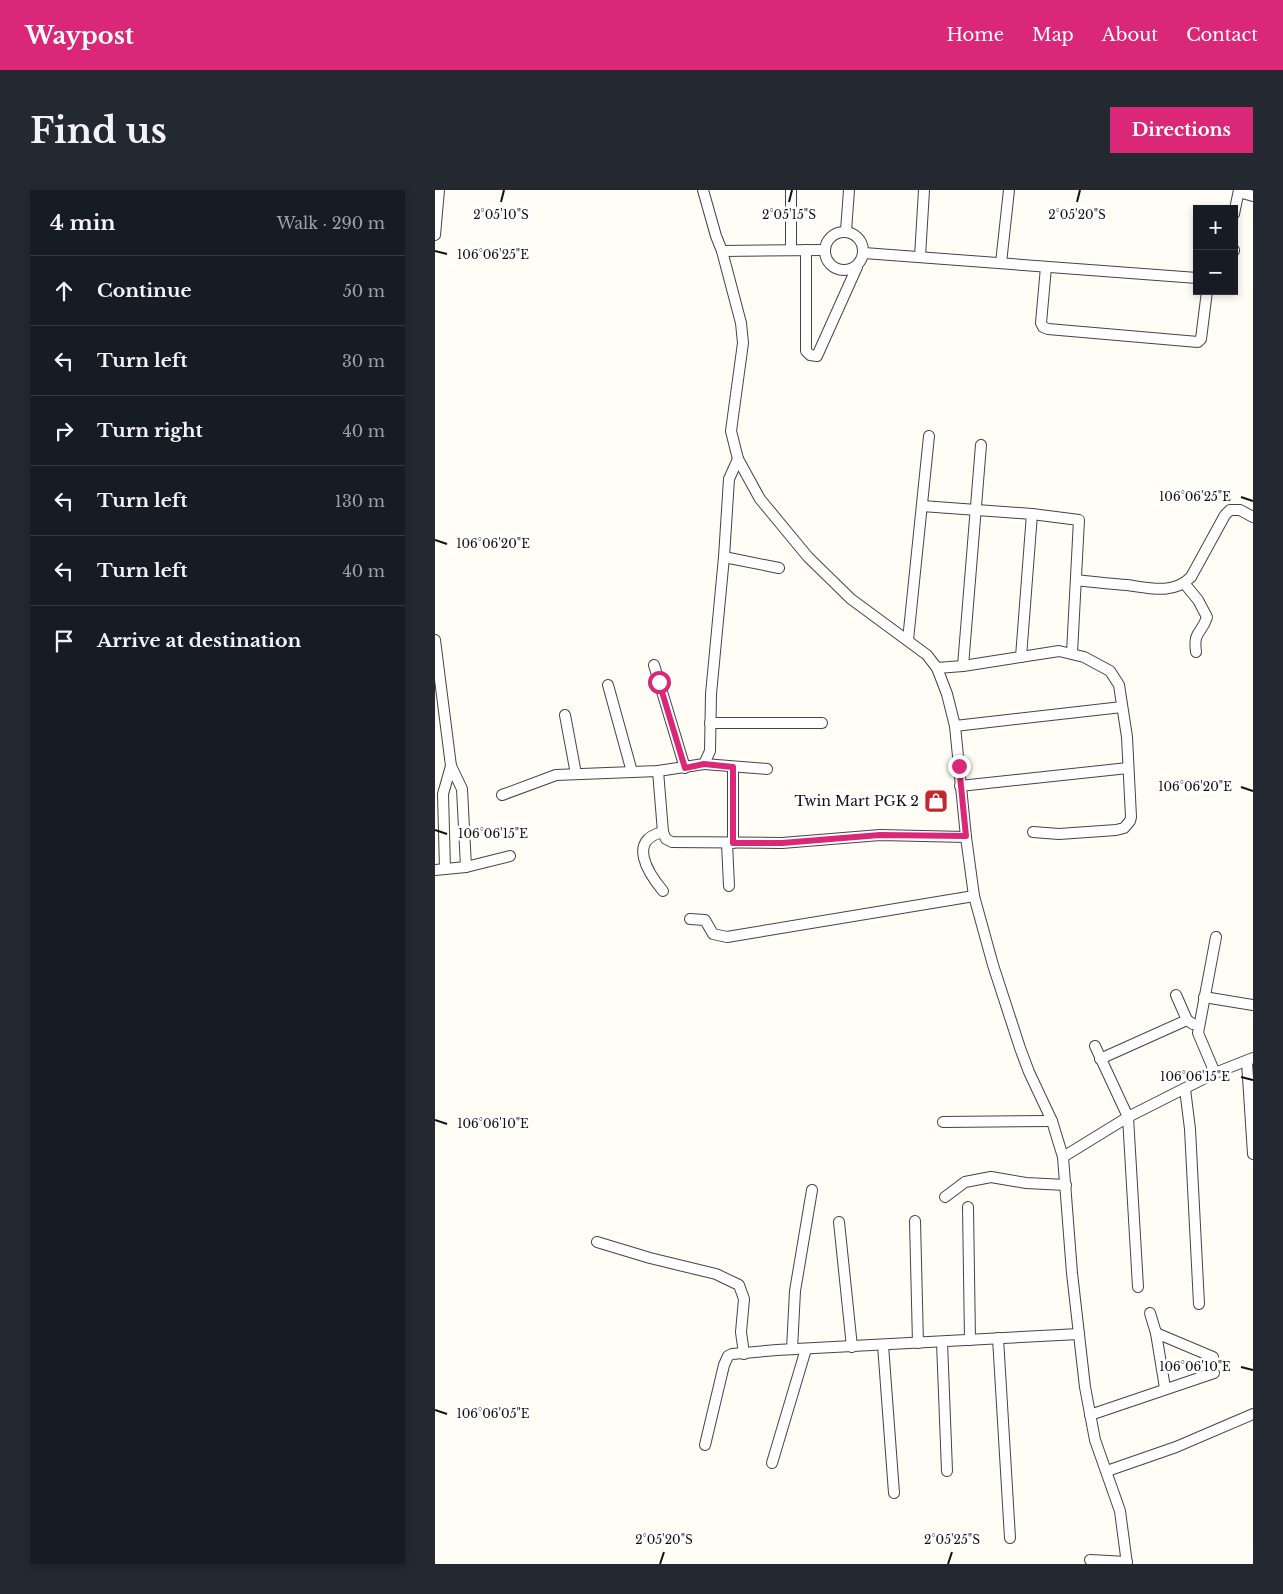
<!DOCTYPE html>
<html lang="en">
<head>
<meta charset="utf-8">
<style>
  body { margin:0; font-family:"Libre Baskerville",serif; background:#242831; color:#f1f3f6 }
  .controls { position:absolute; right:15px; top:15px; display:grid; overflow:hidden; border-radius:0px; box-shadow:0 2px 8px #0003 }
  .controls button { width:45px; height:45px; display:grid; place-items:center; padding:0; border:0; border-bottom:1px solid #363941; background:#171b24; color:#f1f3f6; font:25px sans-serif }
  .stop { position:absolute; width:15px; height:15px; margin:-11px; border:4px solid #db2777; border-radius:50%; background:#fff }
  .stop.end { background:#db2777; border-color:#fff; box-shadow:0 1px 5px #0008 }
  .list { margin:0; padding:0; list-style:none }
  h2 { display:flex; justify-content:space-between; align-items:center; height:65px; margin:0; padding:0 20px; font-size:21px }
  h2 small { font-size:16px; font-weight:400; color:#9ea1a6 }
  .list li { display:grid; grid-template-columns:32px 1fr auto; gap:15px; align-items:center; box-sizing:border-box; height:70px; padding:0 20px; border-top:1px solid #363941 }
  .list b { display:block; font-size:19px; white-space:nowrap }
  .list em { font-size:16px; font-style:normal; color:#9ea1a6 }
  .icon { flex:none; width:28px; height:28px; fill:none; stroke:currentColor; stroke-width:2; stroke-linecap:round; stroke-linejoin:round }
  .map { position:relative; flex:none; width:818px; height:1374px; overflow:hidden; border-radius:0px }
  header { display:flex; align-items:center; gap:30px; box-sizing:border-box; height:70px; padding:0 25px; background:#db2777; color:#fff }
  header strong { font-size:24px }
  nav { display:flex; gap:28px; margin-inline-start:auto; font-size:18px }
  .intro { display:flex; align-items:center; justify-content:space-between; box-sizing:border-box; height:120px; padding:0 30px }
  h1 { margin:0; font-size:35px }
  .button { padding:12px 22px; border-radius:0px; background:#db2777; color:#fff; font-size:18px; font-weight:700 }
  main { display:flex; gap:30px; padding:0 30px }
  aside { flex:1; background:#171b24; border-radius:0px; box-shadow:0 2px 8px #0003 }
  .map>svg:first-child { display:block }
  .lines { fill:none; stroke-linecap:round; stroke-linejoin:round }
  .street-casing { stroke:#444; stroke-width:12 }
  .street { stroke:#fff; stroke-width:10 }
  .route { stroke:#db2777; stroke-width:6 }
  .ticks { fill:none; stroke:#111; stroke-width:2 }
  .labels { text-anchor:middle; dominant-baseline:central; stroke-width:5; stroke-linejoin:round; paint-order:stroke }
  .poi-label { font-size:14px; fill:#111; stroke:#fff; text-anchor:end }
  .ticks-label { font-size:12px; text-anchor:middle; fill:#111; stroke:#fff; stroke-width:5; stroke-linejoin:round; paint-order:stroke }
</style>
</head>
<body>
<header>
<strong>Waypost</strong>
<nav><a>Home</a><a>Map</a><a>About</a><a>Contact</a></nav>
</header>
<div class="intro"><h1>Find us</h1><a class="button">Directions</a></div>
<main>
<aside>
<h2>4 min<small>Walk · 290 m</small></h2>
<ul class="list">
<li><svg class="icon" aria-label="ahead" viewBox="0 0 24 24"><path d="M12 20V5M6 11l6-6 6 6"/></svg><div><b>Continue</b></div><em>50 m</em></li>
<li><svg class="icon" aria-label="left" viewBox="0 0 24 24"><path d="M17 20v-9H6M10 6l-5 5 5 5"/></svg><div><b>Turn left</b></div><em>30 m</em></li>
<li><svg class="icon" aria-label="right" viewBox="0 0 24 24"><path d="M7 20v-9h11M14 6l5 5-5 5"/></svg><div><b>Turn right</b></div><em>40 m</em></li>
<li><svg class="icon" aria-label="left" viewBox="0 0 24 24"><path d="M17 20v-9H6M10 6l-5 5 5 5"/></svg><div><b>Turn left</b></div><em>130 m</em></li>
<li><svg class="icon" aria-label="left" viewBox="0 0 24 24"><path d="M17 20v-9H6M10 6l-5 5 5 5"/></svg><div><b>Turn left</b></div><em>40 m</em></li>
<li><svg class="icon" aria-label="arrive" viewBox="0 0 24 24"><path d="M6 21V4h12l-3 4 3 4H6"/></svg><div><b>Arrive at destination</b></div></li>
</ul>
</aside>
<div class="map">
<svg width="818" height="1374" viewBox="0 0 818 1374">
  <rect width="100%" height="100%" fill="#fffdf5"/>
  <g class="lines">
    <!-- street casing -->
    <g class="street-casing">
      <g id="street">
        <polyline points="268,0 281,46 287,61 306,133 308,153 296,241 303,269 325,309 373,367 416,409 492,465 502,478 512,504 520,536 531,647 539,706 558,775 585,858 594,882 617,931 628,967 637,1083 650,1197 660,1250 685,1321 692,1374"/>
        <polyline points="804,2 818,6"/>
        <polyline points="799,24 804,0"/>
        <polyline points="411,41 414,0"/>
        <circle cx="409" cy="61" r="19"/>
        <polyline points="0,45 4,0"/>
        <polyline points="356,60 356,0"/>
        <polyline points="371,60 371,161 375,165 382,166 422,77"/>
        <polyline points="799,60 799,61"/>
        <polyline points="287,61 389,60"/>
        <polyline points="429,63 762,88"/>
        <polyline points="485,67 489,0"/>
        <polyline points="566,73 574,0"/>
        <polyline points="611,77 606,133 608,137 613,139 763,152 766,149 772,101"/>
        <polyline points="487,316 597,324 586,467"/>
        <polyline points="597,324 644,330 637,463"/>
        <polyline points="289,367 344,378"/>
        <path d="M641,390C658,392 675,394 692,395C714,398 738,405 756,387L790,325L795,320H805L818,327"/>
        <path d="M749,393L763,410L772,427C767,444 758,440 761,462"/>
        <polyline points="0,450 16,576 27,599 31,677"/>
        <polyline points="473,450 494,246"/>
        <polyline points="219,475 250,578"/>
        <polyline points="528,476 546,255"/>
        <polyline points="502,478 528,476 624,461 649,467 675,481 684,495 692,547 696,627 695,631 689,638 681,640 624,644 598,642"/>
        <polyline points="173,495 197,582"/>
        <polyline points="130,525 141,584"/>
        <polyline points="275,533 387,533"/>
        <polyline points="520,536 687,517"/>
        <polyline points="269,574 332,579"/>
        <polyline points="223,581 228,642 231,649 237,652 347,653 445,645 531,647"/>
        <polyline points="525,596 693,578"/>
        <polyline points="67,605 121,585 223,581 269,574 275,561 276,504 289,367 294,289 303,269"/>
        <path d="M228,642C192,650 213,683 228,701"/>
        <polyline points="292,653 294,696"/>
        <polyline points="298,653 298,577"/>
        <polyline points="10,679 8,604 16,576"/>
        <polyline points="0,680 31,677 75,666"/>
        <polyline points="255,729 270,730 278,744 292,747 539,706"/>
        <polyline points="741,805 752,830 758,834"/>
        <polyline points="769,807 818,815"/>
        <polyline points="660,856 693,927 703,1097"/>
        <polyline points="665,869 752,830"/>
        <polyline points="812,872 818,964"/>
        <polyline points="780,883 763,843 781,747"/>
        <polyline points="750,899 755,939 764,1114"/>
        <polyline points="508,932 617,931"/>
        <polyline points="628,967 693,927 780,883 818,868"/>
        <polyline points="510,1007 530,992 556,987 591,993 631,995"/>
        <polyline points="533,1017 535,1150"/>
        <polyline points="480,1031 483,1153"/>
        <polyline points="404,1032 417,1157"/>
        <polyline points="162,1052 215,1068 281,1084 304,1095 309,1109 306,1142 309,1164"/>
        <polyline points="715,1123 721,1143 730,1198"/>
        <polyline points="721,1143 778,1167"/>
        <polyline points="563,1148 575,1348"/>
        <polyline points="507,1152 512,1281"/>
        <polyline points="448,1155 459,1303"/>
        <polyline points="357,1159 360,1101 377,1000"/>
        <polyline points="655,1225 779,1183"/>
        <polyline points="270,1255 289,1175 293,1166 297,1164 342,1160 644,1144"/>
        <polyline points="337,1273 371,1159"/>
        <polyline points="672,1281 741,1257 818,1224"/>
        <polyline points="655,1370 692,1372"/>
      </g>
    </g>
    <!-- street -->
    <use href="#street" class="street"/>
  </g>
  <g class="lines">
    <!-- route -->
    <polyline class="route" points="224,492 250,578 269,574 298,577 298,653 347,653 445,645 531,646 524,576"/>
  </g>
  <!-- ticks -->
  <path class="ticks" d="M66,12L69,0M354,12L357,0M642,12L645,0M0,61L12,64M806,307L818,311M0,350L12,354M806,597L818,601M0,640L12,644M806,887L818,890M0,930L12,934M806,1177L818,1180M0,1220L12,1224M225,1374L229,1362M513,1374L517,1362"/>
  <!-- icons -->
  <defs>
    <g id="shop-square" transform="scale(1.25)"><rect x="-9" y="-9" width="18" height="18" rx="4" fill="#c4262e" stroke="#fff"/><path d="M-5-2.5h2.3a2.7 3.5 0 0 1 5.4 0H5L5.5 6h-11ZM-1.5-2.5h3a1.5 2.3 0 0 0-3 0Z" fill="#fff"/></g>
  </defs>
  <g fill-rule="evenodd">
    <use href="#shop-square" x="501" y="611"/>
  </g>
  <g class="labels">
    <!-- poi labels -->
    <g class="poi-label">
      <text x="484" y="611">Twin Mart PGK 2</text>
    </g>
  </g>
  <g class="ticks-label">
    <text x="66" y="29">2°05'10"S</text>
    <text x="354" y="29">2°05'15"S</text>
    <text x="642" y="29">2°05'20"S</text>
    <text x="58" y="69">106°06'25"E</text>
    <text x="760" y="311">106°06'25"E</text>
    <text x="58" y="358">106°06'20"E</text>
    <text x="760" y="601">106°06'20"E</text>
    <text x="58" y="648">106°06'15"E</text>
    <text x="760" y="891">106°06'15"E</text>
    <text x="58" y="938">106°06'10"E</text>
    <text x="760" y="1181">106°06'10"E</text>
    <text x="58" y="1228">106°06'05"E</text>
    <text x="229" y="1354">2°05'20"S</text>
    <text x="517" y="1354">2°05'25"S</text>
  </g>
</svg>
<div class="controls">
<button>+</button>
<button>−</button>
</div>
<div class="stop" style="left:224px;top:492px"></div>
<div class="stop end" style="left:524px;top:576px"></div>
</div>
</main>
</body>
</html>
